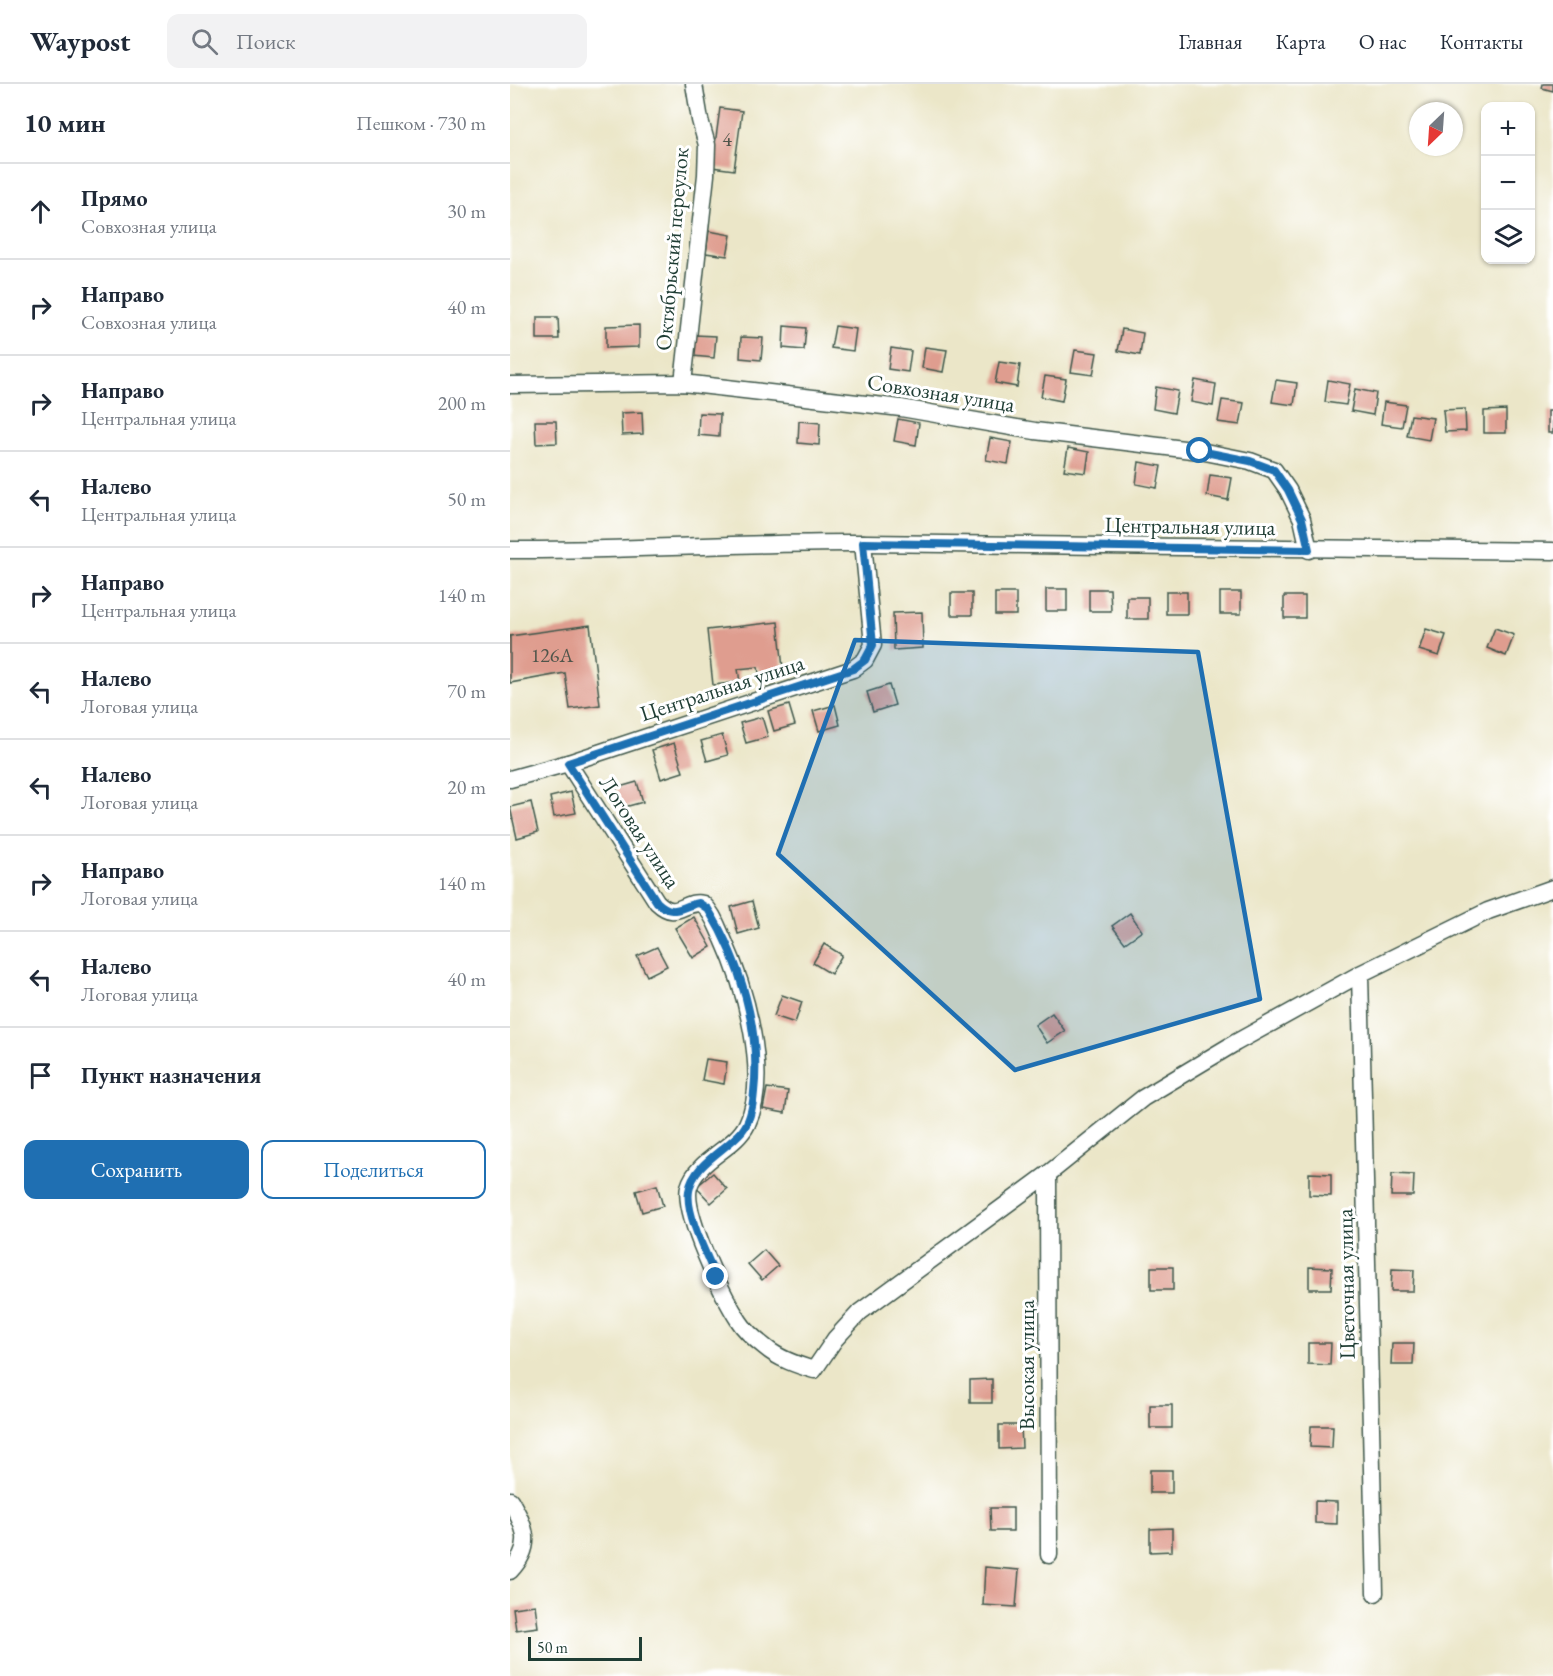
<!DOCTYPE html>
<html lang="ru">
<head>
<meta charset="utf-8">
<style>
  body { margin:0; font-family:"EB Garamond",serif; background:#f2f2f3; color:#1f2937 }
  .controls { position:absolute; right:18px; top:18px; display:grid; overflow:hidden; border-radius:12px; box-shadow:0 2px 4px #0004 }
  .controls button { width:54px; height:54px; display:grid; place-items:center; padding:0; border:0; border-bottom:2px solid #e0e1e3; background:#fff; color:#1f2937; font:30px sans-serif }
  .compass { position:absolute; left:899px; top:18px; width:54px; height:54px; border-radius:50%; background:#fff; box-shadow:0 2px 4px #0004; rotate:205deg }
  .scale { position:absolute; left:18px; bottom:15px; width:114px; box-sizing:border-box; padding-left:6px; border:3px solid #1f3d34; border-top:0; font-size:16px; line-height:21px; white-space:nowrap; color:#1f3d34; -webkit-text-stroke:4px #fff; paint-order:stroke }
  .stop { position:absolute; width:18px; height:18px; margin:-14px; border:4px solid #1f6fb2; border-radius:50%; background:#fff }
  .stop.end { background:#1f6fb2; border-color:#fff; box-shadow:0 2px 6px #0008 }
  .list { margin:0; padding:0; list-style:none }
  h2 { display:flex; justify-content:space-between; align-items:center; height:78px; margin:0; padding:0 24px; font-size:26px }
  h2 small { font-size:20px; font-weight:400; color:#747a83 }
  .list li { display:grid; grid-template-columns:39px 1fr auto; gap:18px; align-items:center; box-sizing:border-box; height:96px; padding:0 24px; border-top:2px solid #e0e1e3 }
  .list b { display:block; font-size:22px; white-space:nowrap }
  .list p { margin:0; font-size:20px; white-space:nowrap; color:#747a83 }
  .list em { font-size:20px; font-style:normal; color:#747a83 }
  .actions { display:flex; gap:12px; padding:18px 24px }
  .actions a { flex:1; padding:14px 0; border:2px solid #1f6fb2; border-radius:12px; text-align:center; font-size:21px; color:#1f6fb2 }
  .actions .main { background:#1f6fb2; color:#fff }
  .icon { flex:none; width:33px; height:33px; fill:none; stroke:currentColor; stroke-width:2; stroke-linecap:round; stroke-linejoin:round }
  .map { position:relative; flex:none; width:1043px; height:1592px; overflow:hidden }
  header { display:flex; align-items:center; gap:36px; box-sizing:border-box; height:84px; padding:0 30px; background:#fff; border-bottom:2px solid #e0e1e3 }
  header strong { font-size:28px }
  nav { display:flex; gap:33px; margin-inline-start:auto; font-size:21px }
  .search { width:420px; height:54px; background:#f2f2f3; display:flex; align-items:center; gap:15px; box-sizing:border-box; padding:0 21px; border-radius:12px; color:#747a83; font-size:22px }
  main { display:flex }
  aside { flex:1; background:#fff }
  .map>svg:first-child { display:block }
  .building { fill:#df9d8f }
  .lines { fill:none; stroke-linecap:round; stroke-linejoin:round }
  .street-casing { stroke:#3e564a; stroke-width:19 }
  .street { stroke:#fff; stroke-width:16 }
  .route { stroke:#1f6fb2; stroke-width:8 }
  .marked { fill:#1f6fb2; fill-opacity:0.2; stroke:#1f6fb2; stroke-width:4.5; stroke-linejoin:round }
  .labels { text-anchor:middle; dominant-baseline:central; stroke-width:6; stroke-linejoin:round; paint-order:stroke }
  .number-label { font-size:20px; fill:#4f554b }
  .street-label { font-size:22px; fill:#1f3d34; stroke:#fff }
</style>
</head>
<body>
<header>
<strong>Waypost</strong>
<div class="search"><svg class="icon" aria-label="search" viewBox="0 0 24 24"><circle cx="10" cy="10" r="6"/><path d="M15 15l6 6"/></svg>Поиск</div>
<nav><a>Главная</a><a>Карта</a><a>О нас</a><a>Контакты</a></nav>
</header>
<main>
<aside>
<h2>10 мин<small>Пешком · 730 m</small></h2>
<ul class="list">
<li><svg class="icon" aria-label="ahead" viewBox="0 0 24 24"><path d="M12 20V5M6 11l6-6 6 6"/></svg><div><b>Прямо</b><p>Совхозная улица</p></div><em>30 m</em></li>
<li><svg class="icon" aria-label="right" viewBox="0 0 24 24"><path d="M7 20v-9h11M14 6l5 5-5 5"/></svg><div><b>Направо</b><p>Совхозная улица</p></div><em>40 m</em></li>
<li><svg class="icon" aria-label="right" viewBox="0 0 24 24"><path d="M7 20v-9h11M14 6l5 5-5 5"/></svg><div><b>Направо</b><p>Центральная улица</p></div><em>200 m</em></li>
<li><svg class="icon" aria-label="left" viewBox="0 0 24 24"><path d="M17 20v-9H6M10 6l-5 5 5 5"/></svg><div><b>Налево</b><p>Центральная улица</p></div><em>50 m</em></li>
<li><svg class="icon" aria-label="right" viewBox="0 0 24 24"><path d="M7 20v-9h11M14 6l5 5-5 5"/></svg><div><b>Направо</b><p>Центральная улица</p></div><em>140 m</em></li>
<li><svg class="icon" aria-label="left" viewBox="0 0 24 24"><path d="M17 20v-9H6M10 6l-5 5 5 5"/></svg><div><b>Налево</b><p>Логовая улица</p></div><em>70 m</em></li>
<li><svg class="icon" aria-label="left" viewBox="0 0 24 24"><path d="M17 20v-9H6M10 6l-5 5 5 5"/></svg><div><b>Налево</b><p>Логовая улица</p></div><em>20 m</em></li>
<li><svg class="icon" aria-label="right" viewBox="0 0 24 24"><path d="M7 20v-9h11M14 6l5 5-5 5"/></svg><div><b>Направо</b><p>Логовая улица</p></div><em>140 m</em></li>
<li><svg class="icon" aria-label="left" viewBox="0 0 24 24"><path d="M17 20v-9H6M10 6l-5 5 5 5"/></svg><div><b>Налево</b><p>Логовая улица</p></div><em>40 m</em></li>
<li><svg class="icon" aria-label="arrive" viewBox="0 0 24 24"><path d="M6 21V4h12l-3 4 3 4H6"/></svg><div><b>Пункт назначения</b></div></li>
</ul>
<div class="actions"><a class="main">Сохранить</a><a>Поделиться</a></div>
</aside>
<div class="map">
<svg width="1043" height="1592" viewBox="0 0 1043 1592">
  <rect width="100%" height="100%" fill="#fff"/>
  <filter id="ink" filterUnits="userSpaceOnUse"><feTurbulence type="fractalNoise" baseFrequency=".0167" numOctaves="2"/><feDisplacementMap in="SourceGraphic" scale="12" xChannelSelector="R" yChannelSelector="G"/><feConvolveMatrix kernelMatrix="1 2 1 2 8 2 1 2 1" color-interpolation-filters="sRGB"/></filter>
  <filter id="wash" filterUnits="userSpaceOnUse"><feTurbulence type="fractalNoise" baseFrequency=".008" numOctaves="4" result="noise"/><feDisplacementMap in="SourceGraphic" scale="24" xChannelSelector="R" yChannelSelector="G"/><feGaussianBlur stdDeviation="1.35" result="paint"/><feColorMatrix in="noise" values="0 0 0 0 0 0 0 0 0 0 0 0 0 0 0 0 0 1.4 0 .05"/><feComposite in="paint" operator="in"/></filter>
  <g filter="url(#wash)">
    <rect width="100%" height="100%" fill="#ebe6c8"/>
    <g id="blocks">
      <!-- building -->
      <g class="building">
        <polygon points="1033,0 1043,0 1043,7 1032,4"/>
        <polygon points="210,24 232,27 224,86 202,83"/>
        <polygon points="199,147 221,151 217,172 196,169"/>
        <polygon points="27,233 48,233 49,255 27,255"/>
        <polygon points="129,241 129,263 96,264 96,242"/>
        <polygon points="274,242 296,244 294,266 273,264"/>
        <polygon points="325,242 346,245 343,267 321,264"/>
        <polygon points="612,245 633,249 630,271 608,267"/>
        <polygon points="184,251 206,252 204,274 183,272"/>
        <polygon points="231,253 253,254 251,276 230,274"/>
        <polygon points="415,263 437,266 433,288 412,284"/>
        <polygon points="381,264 401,267 398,288 378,285"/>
        <polygon points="565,266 587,269 583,291 561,288"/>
        <polygon points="489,278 510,281 507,303 485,299"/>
        <polygon points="535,292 556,295 552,317 531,313"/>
        <polygon points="685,296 706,300 703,322 681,318"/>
        <polygon points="766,296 787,299 784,321 762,318"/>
        <polygon points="818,296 840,300 836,321 815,318"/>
        <polygon points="646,303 668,307 664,329 643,325"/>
        <polygon points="845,305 866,309 863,331 841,327"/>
        <polygon points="712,316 734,319 730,341 708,338"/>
        <polygon points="874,318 896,321 892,343 871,340"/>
        <polygon points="955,325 956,347 935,348 933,326"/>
        <polygon points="996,326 996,349 974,349 974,327"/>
        <rect x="1038" y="327" width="5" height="22"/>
        <polygon points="132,328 133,350 112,351 111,329"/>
        <polygon points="189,329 210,330 209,353 188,351"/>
        <polygon points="901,331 923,334 919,356 897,352"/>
        <polygon points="388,335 409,339 406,361 384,357"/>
        <polygon points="25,337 46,337 47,359 26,360"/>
        <polygon points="289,337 310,339 309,361 288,359"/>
        <polygon points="480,354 502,358 498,380 476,376"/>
        <polygon points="558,364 579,368 576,389 554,386"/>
        <polygon points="629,378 651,382 647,404 626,400"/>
        <polygon points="700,391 722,394 718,416 697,412"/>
        <rect x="536" y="505" width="21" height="22"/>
        <polygon points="579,505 600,505 601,527 579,527"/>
        <rect x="656" y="508" width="21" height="22"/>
        <rect x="710" y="508" width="21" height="22"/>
        <rect x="441" y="509" width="21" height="22"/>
        <rect x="485" y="509" width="21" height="22"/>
        <rect x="774" y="512" width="21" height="22"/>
        <rect x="617" y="513" width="21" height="22"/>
        <polygon points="412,528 413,564 384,566 383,529"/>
        <polygon points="268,538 274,593 250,595 248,583 228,585 230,598 203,601 197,546"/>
        <polygon points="80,541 90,621 60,625 55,589 0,599 0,552"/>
        <polygon points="985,544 1004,551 996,572 977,564"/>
        <polygon points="916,545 936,551 929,572 909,566"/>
        <polygon points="379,601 385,621 363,628 357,608"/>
        <polygon points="279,621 285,641 264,647 258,627"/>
        <polygon points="325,621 330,641 309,647 303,627"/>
        <polygon points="252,633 258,653 236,659 230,639"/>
        <polygon points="212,651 218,671 197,677 191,657"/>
        <polygon points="164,659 173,688 151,695 142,666"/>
        <polygon points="127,698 133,718 111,724 106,704"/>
        <polygon points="61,708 66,729 44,733 40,713"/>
        <polygon points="21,718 28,748 7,754 0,723"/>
        <polygon points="242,817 249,844 228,850 221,823"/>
        <polygon points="620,829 632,847 615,859 602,842"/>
        <polygon points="184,833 201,863 183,874 165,844"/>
        <polygon points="314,860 332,871 321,890 303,879"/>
        <polygon points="147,863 157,882 137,892 127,872"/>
        <polygon points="272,911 292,918 285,939 264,932"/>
        <polygon points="542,929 555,947 537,959 525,941"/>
        <polygon points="196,975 217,978 214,1000 192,996"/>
        <polygon points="257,1004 278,1007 275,1029 253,1025"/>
        <polygon points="203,1089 217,1105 201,1119 186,1103"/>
        <polygon points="799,1089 821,1090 821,1112 799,1111"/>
        <polygon points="882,1090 904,1091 903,1112 881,1112"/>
        <polygon points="147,1101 153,1122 132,1128 126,1107"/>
        <polygon points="254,1166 268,1182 252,1196 238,1180"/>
        <rect x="641" y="1183" width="22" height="23"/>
        <polygon points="799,1183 822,1184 821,1205 799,1205"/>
        <polygon points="882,1185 904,1186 903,1207 881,1207"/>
        <polygon points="798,1259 821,1259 820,1281 798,1280"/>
        <polygon points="882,1259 904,1259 903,1281 881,1281"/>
        <polygon points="482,1295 482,1319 460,1319 460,1296"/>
        <rect x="640" y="1321" width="22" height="23"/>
        <polygon points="489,1341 511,1341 512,1364 489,1365"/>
        <polygon points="801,1342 823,1342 822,1364 800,1363"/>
        <rect x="640" y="1386" width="22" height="23"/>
        <polygon points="805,1417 827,1418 827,1440 805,1439"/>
        <polygon points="480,1424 503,1424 503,1447 481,1447"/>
        <polygon points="662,1444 662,1467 640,1468 640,1445"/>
        <polygon points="475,1483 509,1486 506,1523 473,1521"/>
        <polygon points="25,1521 28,1543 6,1546 3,1524"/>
      </g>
    </g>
  </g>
  <g filter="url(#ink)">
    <use href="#blocks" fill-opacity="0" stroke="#3e564a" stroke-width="1.5"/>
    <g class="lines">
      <!-- street casing -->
      <g class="street-casing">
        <g id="street">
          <polyline points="173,299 196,91 197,61 190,36 184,0"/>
          <polyline points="0,301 173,299 391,324 525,347 690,367 740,377 764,386 778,406 792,435 799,466"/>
          <path d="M0,466C119,467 238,458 356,459C585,461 814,466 1043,467"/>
          <path d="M58,679L147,818C168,838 173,815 193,820C203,829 207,843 213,855C234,901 261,991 237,1040C225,1065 187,1075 179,1103C172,1129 214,1214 229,1237C235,1247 246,1256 255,1263C269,1275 287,1281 304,1286L325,1255L350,1228L538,1090L633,1014L725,959L850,890L978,827L1043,804"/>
          <polyline points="0,695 58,679 343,585 355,576 363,561 353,459"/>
          <polyline points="850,890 865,1509"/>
          <polyline points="538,1090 539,1471"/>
          <path d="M0,1416C16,1444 24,1462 0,1487"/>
        </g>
      </g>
      <!-- street -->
      <use href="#street" class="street"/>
    </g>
  </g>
  <g class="lines" filter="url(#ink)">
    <!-- route -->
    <path class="route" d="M206,1193C197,1172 175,1129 179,1107C183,1080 216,1066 232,1047C241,1036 243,1021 244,1008C251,946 230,877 198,825L189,819C170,822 164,834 147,818L58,679L343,585L355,576L363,561L353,459L799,466L792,435L778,406L764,386L740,377L690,367"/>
  </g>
  <!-- marked area -->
  <path class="marked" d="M345,556L688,568L750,915L505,986L268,770Z"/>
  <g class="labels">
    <!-- number labels -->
    <g class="number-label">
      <text x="217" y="55">4</text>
      <text x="42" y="571">126А</text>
    </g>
    <!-- street labels -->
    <g class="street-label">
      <text transform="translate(162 165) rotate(-85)">Октябрьский переулок</text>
      <text transform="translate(431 309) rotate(9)">Совхозная улица</text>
      <text transform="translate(680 442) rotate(1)">Центральная улица</text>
      <text transform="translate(212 604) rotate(-18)">Центральная улица</text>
      <text transform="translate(130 748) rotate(57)">Логовая улица</text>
      <text transform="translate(836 1200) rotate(-91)">Цветочная улица</text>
      <text transform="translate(516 1281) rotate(-90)">Высокая улица</text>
    </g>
  </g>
</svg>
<div class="controls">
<button>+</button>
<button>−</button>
<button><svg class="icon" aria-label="layers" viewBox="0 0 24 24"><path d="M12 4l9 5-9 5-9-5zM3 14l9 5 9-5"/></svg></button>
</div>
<svg class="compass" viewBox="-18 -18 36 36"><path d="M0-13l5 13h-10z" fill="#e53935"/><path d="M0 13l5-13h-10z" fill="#747a83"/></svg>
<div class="scale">50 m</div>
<div class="stop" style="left:690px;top:367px"></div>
<div class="stop end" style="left:206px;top:1193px"></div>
</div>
</main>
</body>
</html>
